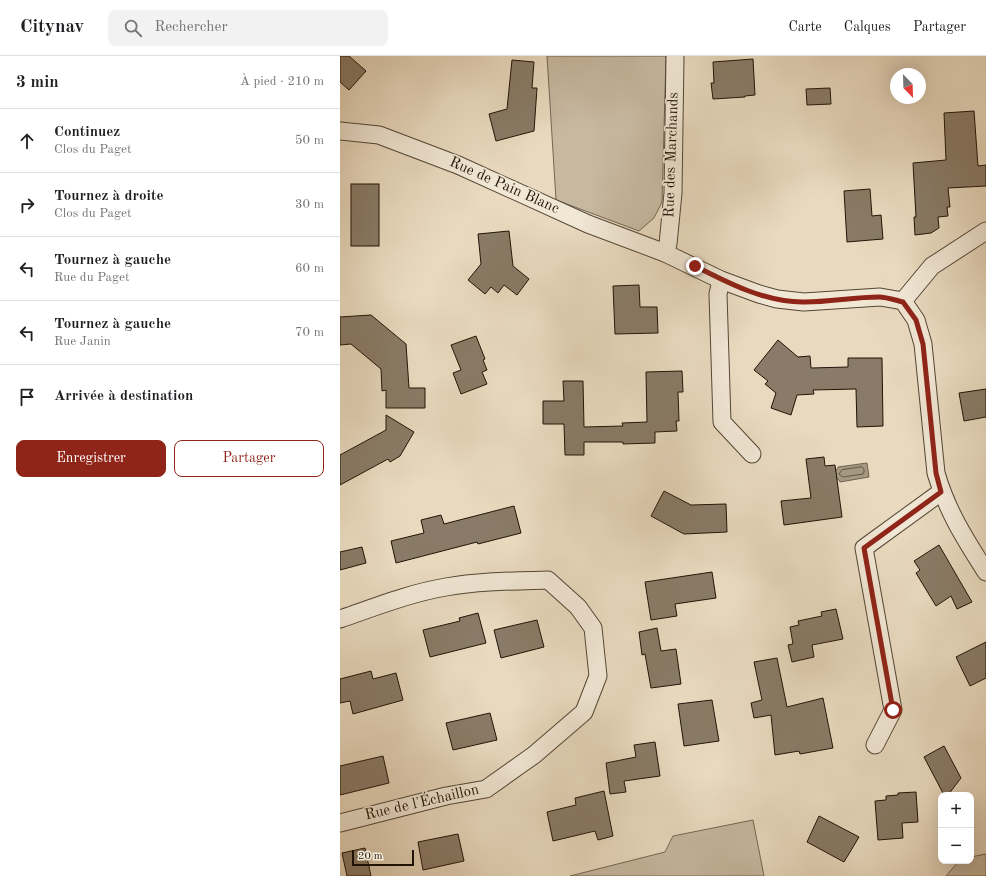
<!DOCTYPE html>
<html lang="fr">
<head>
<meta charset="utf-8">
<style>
  body { margin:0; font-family:"Old Standard TT",serif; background:#f2f2f2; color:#202124 }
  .controls { position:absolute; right:12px; bottom:12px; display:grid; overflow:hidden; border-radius:8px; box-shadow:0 4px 16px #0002 }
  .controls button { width:36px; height:36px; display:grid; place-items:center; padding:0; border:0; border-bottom:1px solid #e0e0e0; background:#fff; color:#202124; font:20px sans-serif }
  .compass { position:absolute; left:550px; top:12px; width:36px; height:36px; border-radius:50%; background:#fff; box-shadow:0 4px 16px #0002; rotate:157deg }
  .scale { position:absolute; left:12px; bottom:10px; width:62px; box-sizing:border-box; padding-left:4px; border:2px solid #211407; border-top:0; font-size:11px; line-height:14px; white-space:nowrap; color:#211407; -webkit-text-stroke:3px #f1e7d5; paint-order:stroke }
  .stop { position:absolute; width:12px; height:12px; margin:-9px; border:3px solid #8f2418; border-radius:50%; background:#fff }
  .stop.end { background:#8f2418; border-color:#fff; box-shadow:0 1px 4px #0008 }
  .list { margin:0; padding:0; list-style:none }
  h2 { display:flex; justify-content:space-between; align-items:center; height:52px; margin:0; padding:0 16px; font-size:17px }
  h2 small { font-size:13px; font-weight:400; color:#757577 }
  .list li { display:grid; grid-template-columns:26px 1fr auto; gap:12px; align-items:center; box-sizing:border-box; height:64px; padding:0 16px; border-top:1px solid #e0e0e0 }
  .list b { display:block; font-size:15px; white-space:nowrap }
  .list p { margin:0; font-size:13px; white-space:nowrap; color:#757577 }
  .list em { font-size:13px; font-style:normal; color:#757577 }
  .actions { display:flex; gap:8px; padding:12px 16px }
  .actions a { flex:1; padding:9px 0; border:1px solid #8f2418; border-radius:8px; text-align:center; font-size:14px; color:#8f2418 }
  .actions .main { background:#8f2418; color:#fff }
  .icon { flex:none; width:22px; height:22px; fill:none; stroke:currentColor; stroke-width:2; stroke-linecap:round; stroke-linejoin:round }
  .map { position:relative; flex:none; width:646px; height:820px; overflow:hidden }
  header { display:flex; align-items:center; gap:24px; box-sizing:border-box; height:56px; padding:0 20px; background:#fff; border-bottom:1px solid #e0e0e0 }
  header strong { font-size:19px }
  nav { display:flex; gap:22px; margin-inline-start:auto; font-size:14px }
  .search { width:280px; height:36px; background:#f2f2f2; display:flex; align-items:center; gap:10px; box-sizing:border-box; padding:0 14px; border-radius:8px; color:#757577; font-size:15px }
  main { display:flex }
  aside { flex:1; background:#fff }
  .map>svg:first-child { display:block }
  .green { fill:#c7b8a0; stroke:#746654 }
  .water { fill:#a59780; stroke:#706350 }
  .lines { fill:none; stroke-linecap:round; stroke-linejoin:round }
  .shore { stroke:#635644; stroke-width:1 }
  .building { fill:#897b67; stroke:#211407 }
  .street-casing { stroke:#534635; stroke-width:19 }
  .street { stroke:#f1e7d5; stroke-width:17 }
  .route { stroke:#8f2418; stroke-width:5 }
  .labels { text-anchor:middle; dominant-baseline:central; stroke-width:3.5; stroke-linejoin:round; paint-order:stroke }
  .street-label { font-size:15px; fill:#211407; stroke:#f1e7d5 }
</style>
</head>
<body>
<header>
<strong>Citynav</strong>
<div class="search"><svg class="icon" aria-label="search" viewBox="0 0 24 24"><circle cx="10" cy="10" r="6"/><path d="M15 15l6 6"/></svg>Rechercher</div>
<nav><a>Carte</a><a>Calques</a><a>Partager</a></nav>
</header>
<main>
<aside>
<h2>3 min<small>À pied · 210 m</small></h2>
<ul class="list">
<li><svg class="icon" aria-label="ahead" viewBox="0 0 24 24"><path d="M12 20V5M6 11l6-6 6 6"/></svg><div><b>Continuez</b><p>Clos du Paget</p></div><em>50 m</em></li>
<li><svg class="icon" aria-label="right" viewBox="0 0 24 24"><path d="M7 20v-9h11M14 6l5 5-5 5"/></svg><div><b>Tournez à droite</b><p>Clos du Paget</p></div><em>30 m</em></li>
<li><svg class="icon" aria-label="left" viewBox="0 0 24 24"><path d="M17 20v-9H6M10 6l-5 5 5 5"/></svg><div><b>Tournez à gauche</b><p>Rue du Paget</p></div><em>60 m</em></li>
<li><svg class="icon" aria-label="left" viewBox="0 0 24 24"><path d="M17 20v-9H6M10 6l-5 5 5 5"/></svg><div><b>Tournez à gauche</b><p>Rue Janin</p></div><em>70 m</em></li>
<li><svg class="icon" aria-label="arrive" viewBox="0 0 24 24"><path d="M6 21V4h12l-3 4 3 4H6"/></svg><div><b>Arrivée à destination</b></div></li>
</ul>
<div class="actions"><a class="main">Enregistrer</a><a>Partager</a></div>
</aside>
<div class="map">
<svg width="646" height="820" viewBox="0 0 646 820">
  <rect width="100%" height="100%" fill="#e9dabf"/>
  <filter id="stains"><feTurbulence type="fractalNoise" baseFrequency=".005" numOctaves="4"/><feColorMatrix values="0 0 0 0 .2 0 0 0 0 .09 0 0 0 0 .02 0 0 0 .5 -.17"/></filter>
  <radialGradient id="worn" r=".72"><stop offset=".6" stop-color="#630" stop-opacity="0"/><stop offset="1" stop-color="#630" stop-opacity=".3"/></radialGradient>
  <!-- green -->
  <g class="green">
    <polygon points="207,0 326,0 322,146 314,162 299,175 216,144"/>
    <polygon points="413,764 424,820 230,820 325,796 333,780"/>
    <polygon points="646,798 646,820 606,820 619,805 631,805 631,801"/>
  </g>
  <!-- water -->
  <polygon class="water" points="527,407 529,421 500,426 499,424 497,423 495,415 498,412 498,411"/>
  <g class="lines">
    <!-- shore -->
    <polygon class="shore" points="522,411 524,413 524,416 523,418 503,421 499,418 502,414"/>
  </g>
  <!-- building -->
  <g class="building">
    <polygon points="0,0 9,0 26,15 9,34 0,26"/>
    <polygon points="413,3 415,39 405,40 405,41 373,43 371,27 374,27 373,6"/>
    <polygon points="172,4 194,6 192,32 197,32 194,75 156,85 149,58 167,53"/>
    <polygon points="490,32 491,48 467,49 466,33"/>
    <polygon points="634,55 638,110 646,109 646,130 608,132 610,151 607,151 608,160 598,161 599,172 591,177 575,179 574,161 576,161 573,107 606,104 604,57"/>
    <rect x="11" y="128" width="28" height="62"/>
    <polygon points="530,133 532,160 541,159 543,183 507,186 504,135"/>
    <polygon points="169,175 173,210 189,223 177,239 164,229 158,237 151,231 145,238 128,224 141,208 138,178"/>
    <polygon points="299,229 300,251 317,251 318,277 275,278 273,230"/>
    <polygon points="31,259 66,288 69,332 85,332 85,352 46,352 46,334 42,335 41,313 11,288 0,289 0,261"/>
    <polygon points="136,280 145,303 143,304 147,314 142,316 147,328 121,338 113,317 121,314 111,289"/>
    <polygon points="438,284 458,301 470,300 471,312 508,311 508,302 542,302 543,370 517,371 516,333 473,334 474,338 457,339 451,359 431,352 436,337 425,328 428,325 414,314"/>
    <polygon points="342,315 343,336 338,336 339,365 336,365 337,375 315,376 315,387 283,388 283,386 244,386 244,399 225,399 224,368 203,368 203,345 224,345 223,325 243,325 244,371 283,370 282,367 307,366 306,316"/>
    <polygon points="646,333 646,361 624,365 619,337"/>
    <polygon points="46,359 74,376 60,400 50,406 48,403 0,429 0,399 46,374"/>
    <polygon points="484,401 485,410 495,409 502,461 444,469 441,445 471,442 466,403"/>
    <polygon points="324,435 351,449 386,448 387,476 344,478 311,460"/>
    <polygon points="174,450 181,477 138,488 137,486 56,507 51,485 84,477 81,464 101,459 104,468"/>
    <polygon points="599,489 632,546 617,553 611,540 596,550 576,517 580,514 574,505"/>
    <polygon points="22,491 26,507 0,514 0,496"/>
    <polygon points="372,516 376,542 335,548 337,560 311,564 305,526"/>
    <polygon points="496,553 503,583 472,589 474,601 452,606 448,589 453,588 450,571 459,569 458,565 482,560 481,556"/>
    <polygon points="138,557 146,587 90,601 83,574 120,565 119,562"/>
    <polygon points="197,564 204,591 161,602 154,574"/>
    <polygon points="317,572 321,595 336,593 341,628 311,632 305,598 302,599 299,576"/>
    <polygon points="646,586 646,622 630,630 616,601"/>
    <polygon points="437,602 447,651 483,642 493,692 460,698 459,695 435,699 431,659 414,662 411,647 422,644 414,606"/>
    <polygon points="31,615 33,623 56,617 63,644 13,658 10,645 0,647 0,623"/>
    <polygon points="372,644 379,685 344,690 338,648"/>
    <polygon points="150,657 157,684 113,694 106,667"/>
    <polygon points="315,686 320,720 284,725 286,736 270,738 266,707 296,701 294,689"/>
    <polygon points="604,690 621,722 608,739 604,739 584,701"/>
    <polygon points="43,700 49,727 0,739 0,710"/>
    <polygon points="264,735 273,780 258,784 255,775 213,785 207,756 236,749 235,742"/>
    <polygon points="576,736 578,766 562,767 563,782 538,784 535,745 546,744 546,740 558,739 558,737"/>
    <polygon points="479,760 519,781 504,806 467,786"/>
    <polygon points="118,778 124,805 83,814 78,786"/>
    <polygon points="25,792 31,820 7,820 2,797"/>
  </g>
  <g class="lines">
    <!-- street casing -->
    <g class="street-casing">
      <g id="street">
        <polyline points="0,75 39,79 118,109 248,168 325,197 381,224 419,238 437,243 464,246 540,241 563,245 592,210 646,175"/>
        <polyline points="325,197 328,188 333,137 335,0"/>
        <polyline points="381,224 378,238 382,366 412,398"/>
        <path d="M563,245L576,264L583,288L596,417C607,455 625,483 646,516"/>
        <path d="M0,563C35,551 70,537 106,531C140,525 174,525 208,524L238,551L253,572L258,620L244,656L194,699L146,733L106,740L0,767"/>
        <polyline points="535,689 553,654 524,492 601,436"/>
      </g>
    </g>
    <!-- street -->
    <use href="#street" class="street"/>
  </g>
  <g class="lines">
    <!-- route -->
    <path class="route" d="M355,210C388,227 427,247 465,246C490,246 514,241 539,241C546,241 555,244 563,246L576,264L583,288L596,417L601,436L524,492L553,654"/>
  </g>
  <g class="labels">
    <!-- street labels -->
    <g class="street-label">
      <text transform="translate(332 99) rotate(-88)">Rue des Marchands</text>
      <text transform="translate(164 130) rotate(24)">Rue de Pain Blanc</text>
      <text transform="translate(82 747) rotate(-13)">Rue de l'Échaillon</text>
    </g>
  </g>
  <rect width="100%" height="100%" filter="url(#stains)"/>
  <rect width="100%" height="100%" fill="url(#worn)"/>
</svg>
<div class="controls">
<button>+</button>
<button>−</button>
</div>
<svg class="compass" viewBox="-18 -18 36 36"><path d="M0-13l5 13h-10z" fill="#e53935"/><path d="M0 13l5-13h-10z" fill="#757577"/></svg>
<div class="scale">20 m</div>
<div class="stop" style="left:553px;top:654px"></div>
<div class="stop end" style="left:355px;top:210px"></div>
</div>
</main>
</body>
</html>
